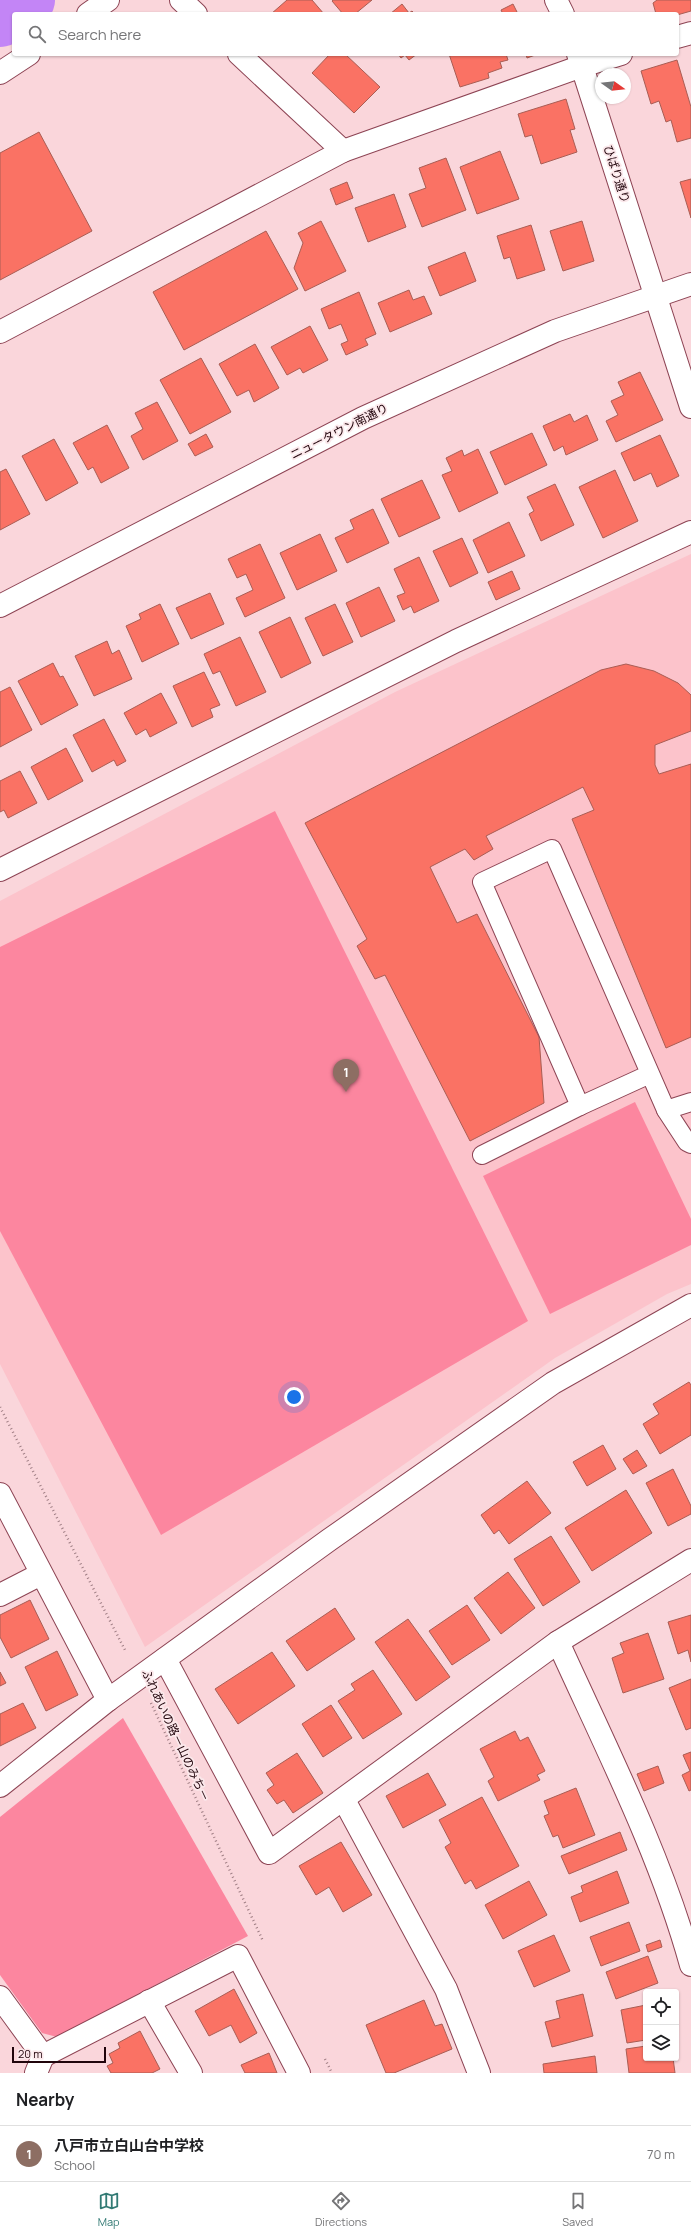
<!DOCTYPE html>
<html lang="en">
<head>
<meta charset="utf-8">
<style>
  body { margin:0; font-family:Manrope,"Noto Sans JP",sans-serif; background:#f6f6f6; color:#202124 }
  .controls { position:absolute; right:12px; bottom:12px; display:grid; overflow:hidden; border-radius:4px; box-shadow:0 1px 3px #0004 }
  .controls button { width:36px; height:36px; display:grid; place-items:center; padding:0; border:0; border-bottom:1px solid #e0e0e0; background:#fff; color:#202124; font:20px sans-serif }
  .compass { position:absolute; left:595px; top:68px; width:36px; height:36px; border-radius:50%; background:#fff; box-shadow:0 1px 3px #0004; rotate:105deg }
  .scale { position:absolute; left:12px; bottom:10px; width:94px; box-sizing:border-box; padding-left:4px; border:2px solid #20040b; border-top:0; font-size:11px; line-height:14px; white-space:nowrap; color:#20040b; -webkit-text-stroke:3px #fbe8eb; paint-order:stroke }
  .you { position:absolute; left:294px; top:1397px; width:14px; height:14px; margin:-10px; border:3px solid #fff; border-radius:50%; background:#1a73e8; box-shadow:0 0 0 6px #1a73e833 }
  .badge { display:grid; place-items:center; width:26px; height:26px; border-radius:50%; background:#327a74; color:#fff; font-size:13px; font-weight:700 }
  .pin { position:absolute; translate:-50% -33px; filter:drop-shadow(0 1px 2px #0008) }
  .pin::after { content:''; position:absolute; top:21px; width:14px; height:12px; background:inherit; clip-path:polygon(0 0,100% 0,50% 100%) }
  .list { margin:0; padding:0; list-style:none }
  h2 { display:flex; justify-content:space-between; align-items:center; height:52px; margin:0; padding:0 16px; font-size:17px }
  h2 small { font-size:13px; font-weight:400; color:#757577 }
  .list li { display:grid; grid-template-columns:26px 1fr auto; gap:12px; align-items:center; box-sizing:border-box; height:56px; padding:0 16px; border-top:1px solid #e0e0e0 }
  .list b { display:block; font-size:15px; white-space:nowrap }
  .list p { margin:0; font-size:13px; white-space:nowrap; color:#757577 }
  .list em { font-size:13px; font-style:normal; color:#757577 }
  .icon { flex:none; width:22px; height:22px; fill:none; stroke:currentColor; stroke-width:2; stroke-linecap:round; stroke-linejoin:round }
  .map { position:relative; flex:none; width:691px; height:2073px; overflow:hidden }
  .search { position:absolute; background:#fff; box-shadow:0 1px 3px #0004; left:12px; right:12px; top:12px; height:44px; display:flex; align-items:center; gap:10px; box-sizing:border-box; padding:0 14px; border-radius:4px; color:#757577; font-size:15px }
  .sheet { height:108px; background:#fff }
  nav { display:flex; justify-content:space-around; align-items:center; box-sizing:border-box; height:56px; border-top:1px solid #e0e0e0; background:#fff; font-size:11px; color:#757577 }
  nav a { display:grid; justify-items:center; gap:2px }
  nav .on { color:#327a74 }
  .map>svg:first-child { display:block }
  .built { fill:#fcc3cb }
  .green { fill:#fc869f }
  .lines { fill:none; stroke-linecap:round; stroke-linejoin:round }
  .river { stroke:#c385f6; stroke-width:56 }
  .building { fill:#fa7264; stroke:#a95d54 }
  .lane-casing { stroke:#8d4454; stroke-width:20 }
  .street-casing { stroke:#8d4454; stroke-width:24 }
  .secondary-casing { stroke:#8d4454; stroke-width:24 }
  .path { stroke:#a07f85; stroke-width:2.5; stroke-dasharray:1 3; stroke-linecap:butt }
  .lane { stroke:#fff; stroke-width:18 }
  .street { stroke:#fff; stroke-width:22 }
  .secondary { stroke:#fff; stroke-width:22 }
  .labels { text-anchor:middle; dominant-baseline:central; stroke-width:3.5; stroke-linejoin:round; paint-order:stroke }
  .street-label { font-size:12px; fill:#20040b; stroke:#fbe8eb }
</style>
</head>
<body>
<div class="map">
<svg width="691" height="2073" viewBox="0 0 691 2073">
  <rect width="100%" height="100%" fill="#fad6db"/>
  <!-- built -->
  <polygon class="built" points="691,554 691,1284 667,1294 555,1358 145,1647 0,1364 0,901 395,692"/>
  <!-- green -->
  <g class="green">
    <polygon points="275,811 528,1321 161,1535 0,1231 0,947"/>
    <polygon points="635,1102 691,1219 691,1245 550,1314 483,1176"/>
    <polygon points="123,1718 248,1936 57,2037 42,2033 0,1975 0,1817"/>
  </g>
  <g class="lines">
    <!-- river -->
    <polyline class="river" points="0,19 27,0"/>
  </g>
  <!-- building -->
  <g class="building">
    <polygon points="287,0 312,0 324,14 271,14"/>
    <polygon points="333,0 372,0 355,14 343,14 332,1"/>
    <polygon points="657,0 691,0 691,11 677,15 656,14 653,3"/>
    <polygon points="402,4 409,13 412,11 415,14 390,14"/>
    <polygon points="513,4 518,14 503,14 501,10"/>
    <polygon points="330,54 345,54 380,87 354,113 312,73"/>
    <polygon points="398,54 417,54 409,60 405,55 401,58"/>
    <polygon points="449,54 506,54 508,60 500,62 502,68 488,73 489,78 460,87"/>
    <polygon points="526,54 538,54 527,58"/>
    <polygon points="677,60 691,107 691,138 677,142 671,120 666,122 659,101 651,104 641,71"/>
    <polygon points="566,99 575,129 570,130 577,152 541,164 532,135 525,137 518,114"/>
    <polygon points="39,132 92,231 0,280 0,153"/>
    <polygon points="500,151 519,199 477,214 460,167"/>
    <polygon points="446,158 466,210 422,227 409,194 426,188 419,168"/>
    <polygon points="691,179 691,218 680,182"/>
    <polygon points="347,182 353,198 336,205 330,189"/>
    <polygon points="394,194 406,227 368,242 355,208"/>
    <polygon points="321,221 346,271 305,291 294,268 303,243 298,233"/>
    <polygon points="582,221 594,261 563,271 550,231"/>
    <polygon points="531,225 545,270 517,279 510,257 504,259 497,236"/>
    <polygon points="266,231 298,289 184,350 153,292"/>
    <polygon points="465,252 476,281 440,296 428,267"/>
    <polygon points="409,290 413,300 424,296 432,314 390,332 378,303"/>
    <polygon points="359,292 376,334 365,339 368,345 346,355 341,344 348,341 341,324 329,329 321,309"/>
    <polygon points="310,326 328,360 303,373 300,368 287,375 271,347"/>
    <polygon points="255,344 279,388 254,402 249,390 237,396 219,364"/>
    <polygon points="201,358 231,412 190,434 160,380"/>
    <polygon points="640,372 663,420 616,442 606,421 618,415 611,401 624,395 618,382"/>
    <polygon points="157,402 178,441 143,460 131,436 143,429 135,413"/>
    <polygon points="570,414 574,422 587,415 598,440 566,455 563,446 554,451 543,426"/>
    <polygon points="107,425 129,468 101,483 93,467 88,470 73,443"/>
    <polygon points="532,433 547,465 505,485 490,452"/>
    <polygon points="206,434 213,447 195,456 188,444"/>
    <polygon points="660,435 679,476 657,487 651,473 634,481 621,453"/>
    <polygon points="54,439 78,483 46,501 22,456"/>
    <polygon points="478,449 498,493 459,512 442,475 452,471 446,458 462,450 464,456"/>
    <polygon points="6,469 30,514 0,530 0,472"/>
    <polygon points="615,470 638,521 603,538 579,487"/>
    <polygon points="422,480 440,518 399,537 381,499"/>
    <polygon points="555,484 574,525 541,541 529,514 534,511 527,497"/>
    <polygon points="373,509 389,543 347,563 335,538 354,529 350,520"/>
    <polygon points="509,522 525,556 488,573 473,540"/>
    <polygon points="320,534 337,571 297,590 280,553"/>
    <polygon points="462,538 478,573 450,587 433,551"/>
    <polygon points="260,544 285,598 245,617 236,598 253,590 246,574 237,578 228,559"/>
    <polygon points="419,557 439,601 414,613 411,606 403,610 397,596 405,593 394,569"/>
    <polygon points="512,571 520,589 496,600 488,582"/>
    <polygon points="379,587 395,621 361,637 346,603"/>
    <polygon points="210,593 224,624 191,639 176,608"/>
    <polygon points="160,604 179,644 142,662 126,626 141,619 139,614"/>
    <polygon points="335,604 353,642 323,656 305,618"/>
    <polygon points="290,617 311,663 281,678 259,632"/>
    <polygon points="240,637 266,692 236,706 220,671 213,674 204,654"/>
    <polygon points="107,641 112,654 119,650 132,679 94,696 75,656"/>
    <polygon points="53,663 60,677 63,676 78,705 41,725 18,681"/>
    <polygon points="626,664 654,671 678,683 691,695 691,731 655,745 655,765 659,774 691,764 691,1037 666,1048 572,819 594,810 583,787 486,836 493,849 474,860 465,849 430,867 457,923 477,914 539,1037 544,1103 470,1141 385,975 375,979 357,946 367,939 305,823 601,670"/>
    <polygon points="204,672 220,705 210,709 213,717 192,727 173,686"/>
    <polygon points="10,687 32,730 0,747 0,692"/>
    <polygon points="161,693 177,723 150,737 146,729 136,735 124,713"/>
    <polygon points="104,719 126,761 117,766 114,760 92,772 73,735"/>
    <polygon points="66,748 83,781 48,800 31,767"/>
    <polygon points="20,771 37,803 8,818 4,810 0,812 0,781"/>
    <polygon points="689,1382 691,1385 691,1435 660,1454 643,1424 659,1414 653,1404"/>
    <polygon points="603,1445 616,1469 587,1486 573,1462"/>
    <polygon points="637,1450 647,1466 633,1474 623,1459"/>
    <polygon points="673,1469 691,1506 691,1514 668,1526 646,1483"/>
    <polygon points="527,1481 551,1513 509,1544 499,1530 494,1534 481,1515"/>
    <polygon points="626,1490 652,1533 592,1571 565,1528"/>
    <polygon points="551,1536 580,1582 543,1606 514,1559"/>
    <polygon points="508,1572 535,1608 501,1634 474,1598"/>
    <polygon points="30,1600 49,1639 11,1658 0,1637 0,1615"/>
    <polygon points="467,1605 490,1640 452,1665 429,1631"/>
    <polygon points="335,1608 355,1639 307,1671 286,1641"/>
    <polygon points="691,1615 691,1662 688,1650 678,1654 668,1622"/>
    <polygon points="408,1619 450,1677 416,1701 375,1642"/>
    <polygon points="648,1633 664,1679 623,1693 612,1658 624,1653 620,1643"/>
    <polygon points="57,1651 78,1695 46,1711 25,1667"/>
    <polygon points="272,1652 295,1686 238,1724 215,1689"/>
    <polygon points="373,1670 402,1714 363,1739 338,1701 355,1690 351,1684"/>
    <polygon points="0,1672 6,1683 0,1686"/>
    <polygon points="691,1679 691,1728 686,1730 669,1688"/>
    <polygon points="23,1703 36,1728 0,1746 0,1714"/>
    <polygon points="331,1705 352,1738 323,1757 302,1724"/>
    <polygon points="515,1731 520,1741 528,1737 545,1771 537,1775 540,1780 498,1801 488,1781 494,1777 480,1749"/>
    <polygon points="691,1752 691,1790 689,1791 682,1775 690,1771 683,1755"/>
    <polygon points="297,1753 323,1793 293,1813 284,1800 277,1804 267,1790 274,1785 266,1773"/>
    <polygon points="658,1766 664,1783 644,1791 637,1774"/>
    <polygon points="428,1773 446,1805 403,1828 386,1796"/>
    <polygon points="576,1788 595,1835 563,1848 558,1835 553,1837 544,1816 549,1814 544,1801"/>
    <polygon points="482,1797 519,1866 476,1889 471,1880 465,1884 445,1847 451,1843 439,1820"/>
    <polygon points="620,1832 627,1850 569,1874 561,1856"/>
    <polygon points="341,1842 372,1895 343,1912 329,1887 316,1895 299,1866"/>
    <polygon points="617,1871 629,1903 580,1922 571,1897 583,1892 581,1886"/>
    <polygon points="529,1881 547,1915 503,1939 485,1905"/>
    <polygon points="629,1922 640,1951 601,1966 590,1937"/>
    <polygon points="554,1935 570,1971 534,1987 518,1951"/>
    <polygon points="660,1940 662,1947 648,1952 646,1945"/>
    <polygon points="648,1956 658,1983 616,1999 606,1972"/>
    <polygon points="234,1989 257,2033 240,2043 231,2025 209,2036 195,2011"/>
    <polygon points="583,1994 593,2036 552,2047 545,2022 560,2018 556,2001"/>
    <polygon points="424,2000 435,2026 442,2024 452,2049 394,2073 386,2073 366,2025"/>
    <polygon points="646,2005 646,2040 627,2043 621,2010"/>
    <polygon points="140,2031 160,2069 152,2073 111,2073 107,2066 113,2063 109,2054 120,2048 118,2043"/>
    <polygon points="646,2046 646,2058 673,2058 675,2073 629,2073 626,2049"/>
    <polygon points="269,2053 277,2073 245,2073 241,2065"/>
    <polygon points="595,2056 597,2073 544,2073 543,2064"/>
  </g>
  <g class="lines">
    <!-- lane casing -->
    <g class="lane-casing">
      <g id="lane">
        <polyline points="650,1074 580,1106 482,882 552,849 666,1110 691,1102"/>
        <polyline points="666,1110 687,1142 691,1144"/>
        <polyline points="482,1155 580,1106"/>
      </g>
    </g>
    <!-- street casing -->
    <g class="street-casing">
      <g id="street">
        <polyline points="181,0 196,14"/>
        <polyline points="88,14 108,0"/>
        <polyline points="677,37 691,33"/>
        <polyline points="239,54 343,151"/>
        <polyline points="0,73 29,54"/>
        <polyline points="0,332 343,151 582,66 621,54"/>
        <polyline points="0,870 456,641 691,532"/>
        <polyline points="0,1494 108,1700"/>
        <polyline points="0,1595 41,1574"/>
        <path d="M558,1642C606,1748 660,1853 691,1965"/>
        <polyline points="165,1659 269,1853 558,1642 691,1560"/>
        <polyline points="0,1786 108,1700 329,1540 553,1383 691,1305"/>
        <polyline points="344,1800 446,1989 479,2073"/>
        <polyline points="0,1997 43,2056 238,1956 299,2073"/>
        <polyline points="149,2001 191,2073"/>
        <polyline points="36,2073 43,2056"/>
      </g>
    </g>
    <!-- secondary casing -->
    <g class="secondary-casing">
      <g id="secondary">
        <polyline points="556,0 563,14"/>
        <polyline points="578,54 691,407"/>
        <polyline points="0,606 363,418 555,331 691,284"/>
      </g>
    </g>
    <!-- path -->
    <g class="path">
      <polyline points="0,1407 126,1652"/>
      <polyline points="151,1703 263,1941"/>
      <polyline points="325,2059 332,2073"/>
    </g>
    <!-- lane -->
    <use href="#lane" class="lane"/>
    <!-- street -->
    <use href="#street" class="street"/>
    <!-- secondary -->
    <use href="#secondary" class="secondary"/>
  </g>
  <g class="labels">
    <!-- street labels -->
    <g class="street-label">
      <text transform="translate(617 174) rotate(72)">ひばり通り</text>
      <text transform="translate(339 431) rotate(-27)">ニュータウン南通り</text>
      <text transform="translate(176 1735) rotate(65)">ふれあいの路－山のみち－</text>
    </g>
  </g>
</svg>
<div class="controls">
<button><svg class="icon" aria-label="locate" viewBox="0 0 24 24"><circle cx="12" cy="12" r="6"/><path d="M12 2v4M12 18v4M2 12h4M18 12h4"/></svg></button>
<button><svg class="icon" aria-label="layers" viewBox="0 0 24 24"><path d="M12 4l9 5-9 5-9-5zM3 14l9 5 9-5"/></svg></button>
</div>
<svg class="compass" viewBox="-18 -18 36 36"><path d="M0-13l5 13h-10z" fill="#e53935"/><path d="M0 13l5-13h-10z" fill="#757577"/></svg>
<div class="scale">20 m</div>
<div class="you"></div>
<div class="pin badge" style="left:346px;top:1092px;background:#8d6e63">1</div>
<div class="search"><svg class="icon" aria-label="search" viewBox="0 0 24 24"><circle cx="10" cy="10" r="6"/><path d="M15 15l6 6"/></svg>Search here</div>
</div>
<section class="sheet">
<h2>Nearby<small></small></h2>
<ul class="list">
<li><span class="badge" style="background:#8d6e63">1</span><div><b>八戸市立白山台中学校</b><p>School</p></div><em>70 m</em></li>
</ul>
</section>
<nav>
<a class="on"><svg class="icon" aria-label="map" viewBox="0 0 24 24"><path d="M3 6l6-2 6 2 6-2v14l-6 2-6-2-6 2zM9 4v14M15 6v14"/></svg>Map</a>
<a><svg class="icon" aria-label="directions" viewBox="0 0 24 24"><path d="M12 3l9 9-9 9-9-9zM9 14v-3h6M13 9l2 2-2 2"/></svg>Directions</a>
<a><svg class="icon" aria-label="saved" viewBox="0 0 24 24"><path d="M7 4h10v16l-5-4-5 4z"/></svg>Saved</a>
</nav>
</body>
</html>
